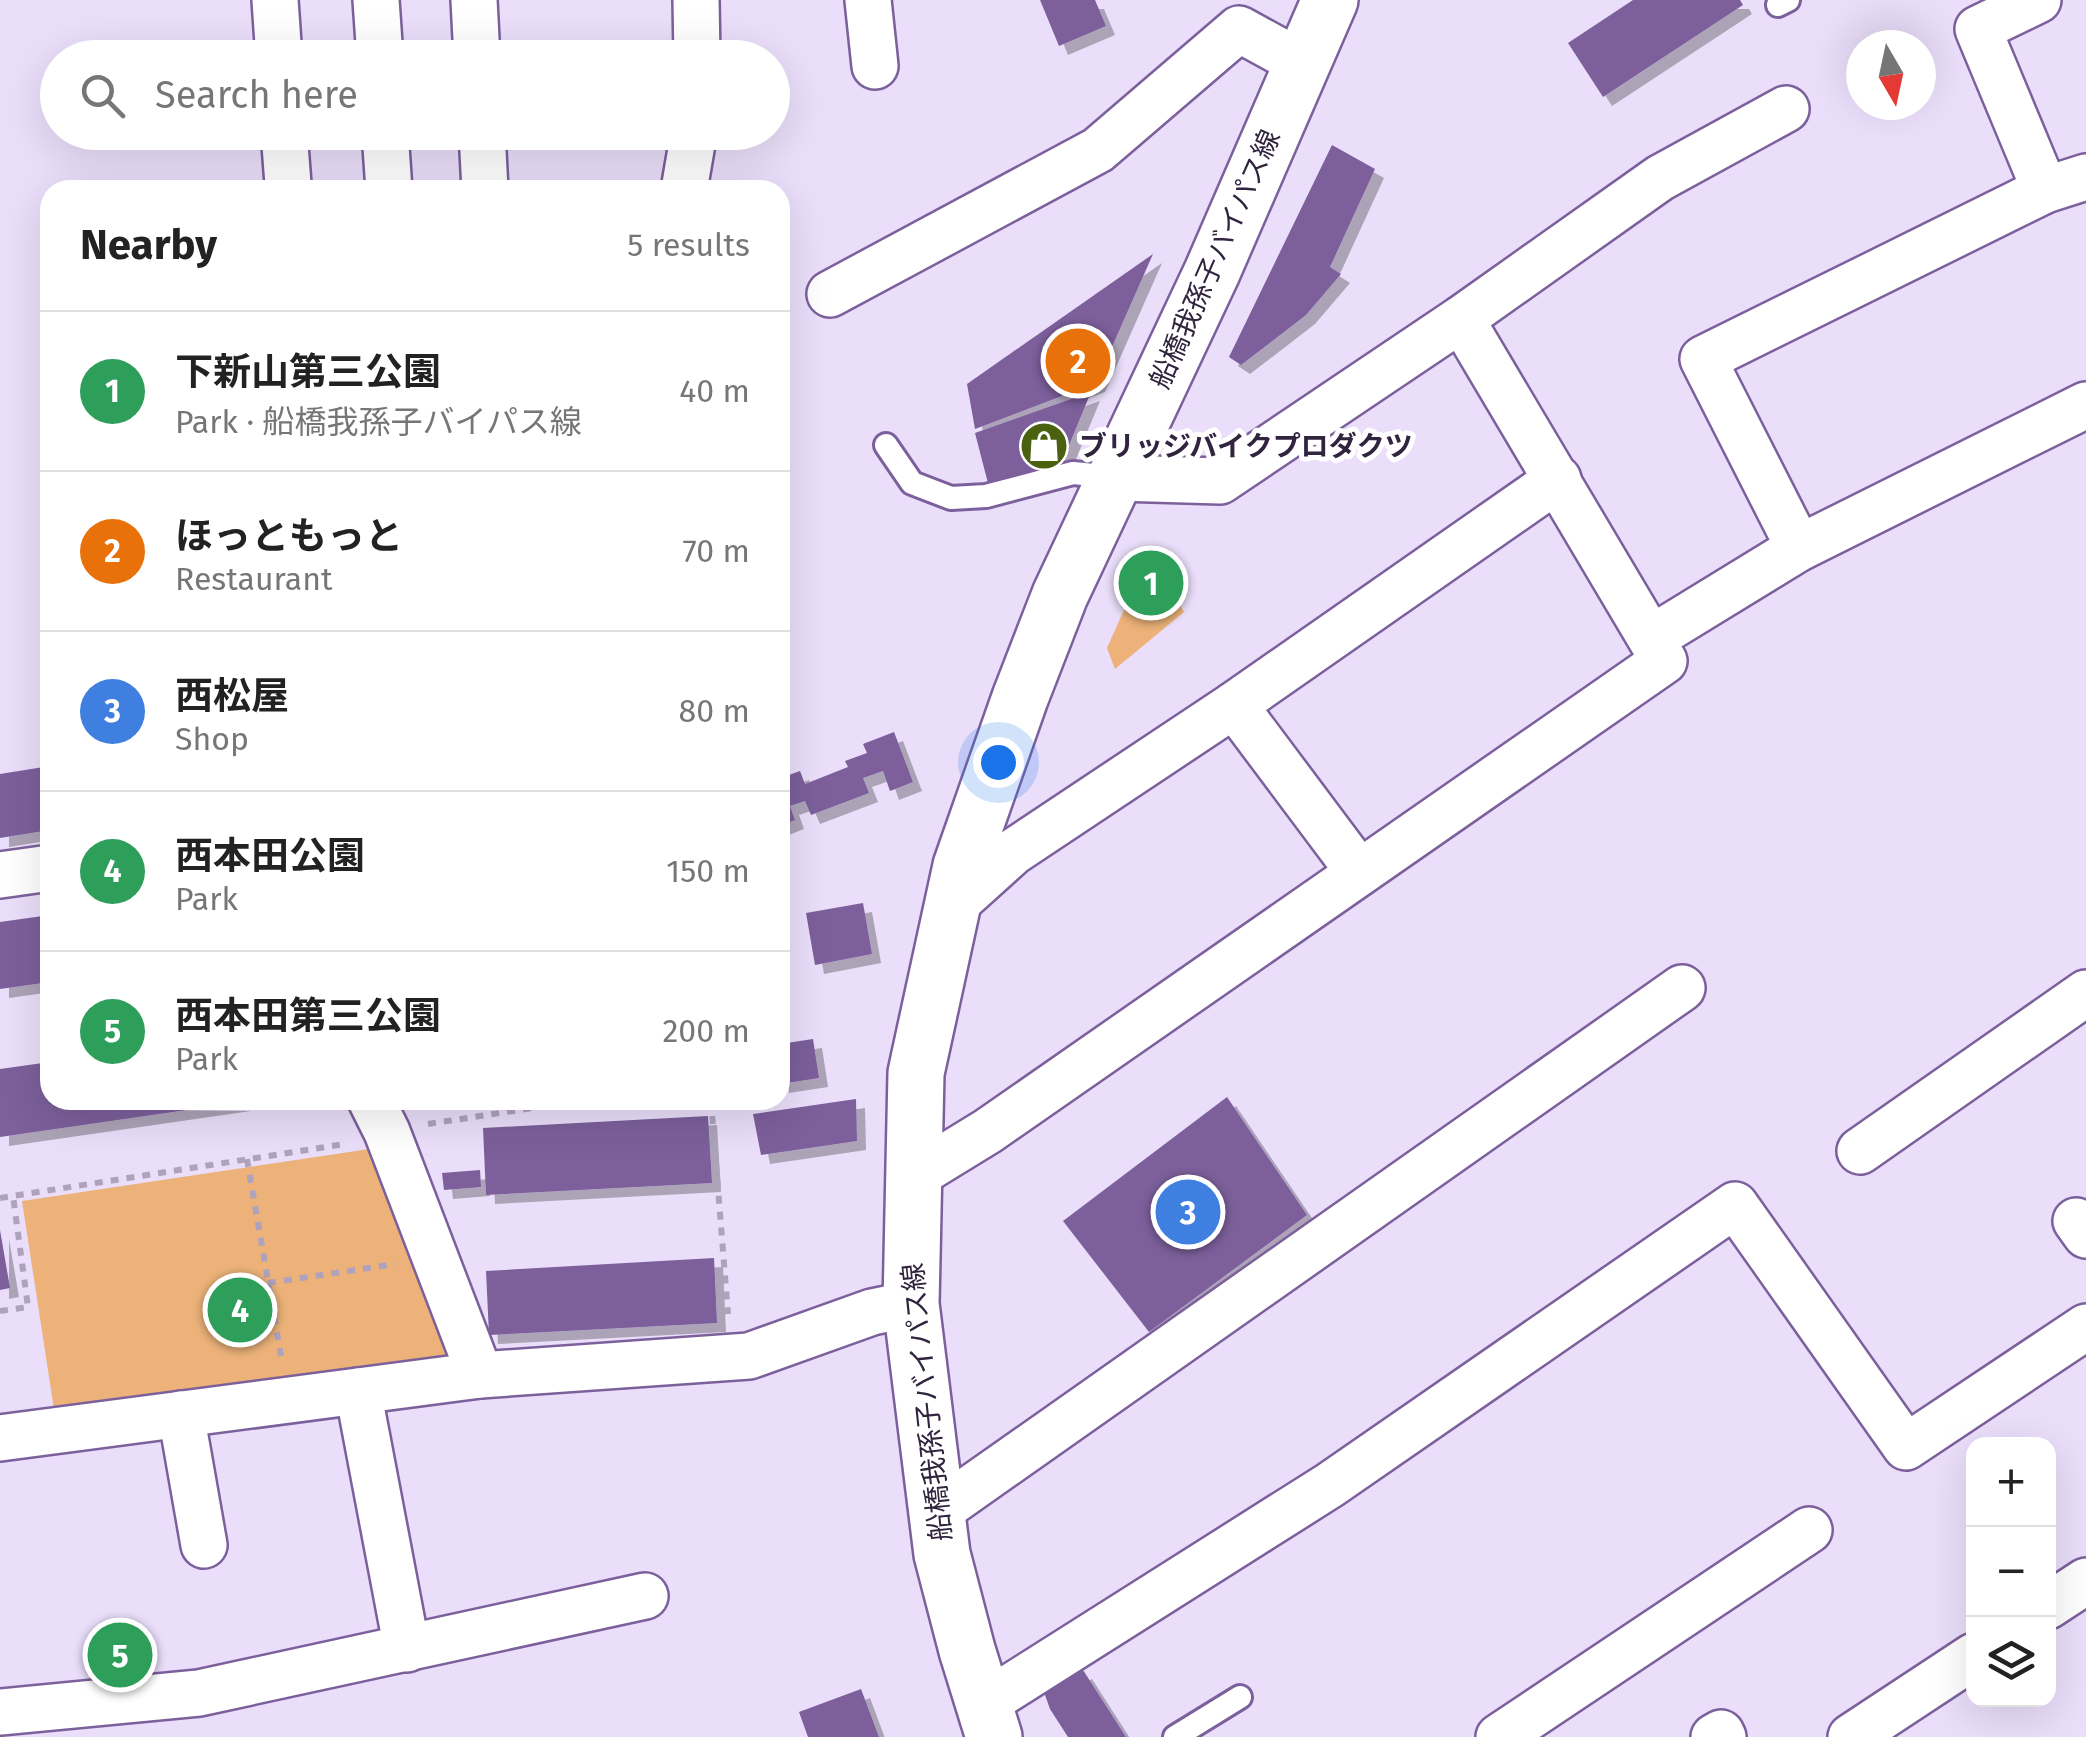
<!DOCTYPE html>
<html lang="en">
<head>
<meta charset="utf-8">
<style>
  body { margin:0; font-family:"Fira Sans","Noto Sans JP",sans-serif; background:#f2f2f2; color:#222 }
  .controls { position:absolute; right:30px; bottom:30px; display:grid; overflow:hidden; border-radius:20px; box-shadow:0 10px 40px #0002 }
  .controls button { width:90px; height:90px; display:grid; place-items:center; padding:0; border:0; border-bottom:2px solid #e0e0e0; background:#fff; color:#222; font:50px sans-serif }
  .compass { position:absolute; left:1846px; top:30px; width:90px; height:90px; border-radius:50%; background:#fff; box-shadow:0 10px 40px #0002; rotate:171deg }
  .you { position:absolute; left:998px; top:762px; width:35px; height:35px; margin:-25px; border:8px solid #fff; border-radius:50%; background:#1a73e8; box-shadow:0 0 0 15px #1a73e833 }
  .badge { display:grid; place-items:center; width:65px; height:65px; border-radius:50%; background:#4a620f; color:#fff; font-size:32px; font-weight:700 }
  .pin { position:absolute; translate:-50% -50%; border:5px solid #fff; box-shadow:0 2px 10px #0006 }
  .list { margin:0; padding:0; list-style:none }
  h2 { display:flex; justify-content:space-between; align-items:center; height:130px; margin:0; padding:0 40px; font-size:42px }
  h2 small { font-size:32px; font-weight:400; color:#767676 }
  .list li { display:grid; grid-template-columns:65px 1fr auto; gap:30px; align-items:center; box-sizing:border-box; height:160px; padding:0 40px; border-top:2px solid #e0e0e0 }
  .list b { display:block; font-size:38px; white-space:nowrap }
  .list p { margin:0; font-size:32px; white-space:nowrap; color:#767676 }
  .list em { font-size:32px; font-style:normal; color:#767676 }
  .icon { flex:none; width:55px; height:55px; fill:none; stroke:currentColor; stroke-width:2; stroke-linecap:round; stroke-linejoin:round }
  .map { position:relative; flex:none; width:2086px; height:1737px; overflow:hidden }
  .search { position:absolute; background:#fff; box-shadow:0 10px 40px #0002; left:40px; top:40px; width:750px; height:110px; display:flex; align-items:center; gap:25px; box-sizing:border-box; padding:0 35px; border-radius:55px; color:#767676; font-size:38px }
  .panel { position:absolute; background:#fff; box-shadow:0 10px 40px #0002; left:40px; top:180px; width:750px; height:930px; border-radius:30px }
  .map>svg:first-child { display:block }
  .green { fill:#ecb279 }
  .building { fill:#7b5f9b; filter:url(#shadow) }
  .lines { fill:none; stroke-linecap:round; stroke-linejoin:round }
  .lane-casing { stroke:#7c609c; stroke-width:28 }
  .street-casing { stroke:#7c609c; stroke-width:50 }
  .secondary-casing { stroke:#7c609c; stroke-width:60 }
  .path { stroke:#aea2bd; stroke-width:6; stroke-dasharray:8 8; stroke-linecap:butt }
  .lane { stroke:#fff; stroke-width:22 }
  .street { stroke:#fff; stroke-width:45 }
  .secondary { stroke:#fff; stroke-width:55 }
  .labels { text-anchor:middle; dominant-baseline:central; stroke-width:10; stroke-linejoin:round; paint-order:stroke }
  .street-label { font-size:28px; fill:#30243e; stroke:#fff }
  .poi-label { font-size:28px; font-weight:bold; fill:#30243e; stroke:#fff; text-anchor:start }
</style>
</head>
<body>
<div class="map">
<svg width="2086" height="1737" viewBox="0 0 2086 1737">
  <defs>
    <filter id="shadow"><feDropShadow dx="9" dy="9" stdDeviation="0" flood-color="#0004"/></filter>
  </defs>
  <rect width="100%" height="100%" fill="#eadefa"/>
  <!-- green -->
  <g class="green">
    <polygon points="1149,554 1184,612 1115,669 1107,648"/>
    <polygon points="376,1148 458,1359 55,1416 22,1201"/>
    <polygon points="144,1627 152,1682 114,1688 111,1674 95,1677 88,1637"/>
  </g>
  <!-- building -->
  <g class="building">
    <polygon points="1040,0 1095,0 1106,26 1059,46"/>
    <polygon points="1633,0 1740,0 1743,5 1603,97 1568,43"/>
    <polygon points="1332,145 1375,169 1330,267 1341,274 1306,315 1241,365 1229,357"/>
    <polygon points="1153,254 1096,383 975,429 967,384"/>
    <polygon points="1091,392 1060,467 989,487 975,433"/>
    <polygon points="894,732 913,782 890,791 883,771 863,778 869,793 811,815 805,801 790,806 795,820 780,826 780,763 786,776 800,771 805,784 848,767 845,761 867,753 863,744"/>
    <polygon points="50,766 50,830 0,838 0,774"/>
    <polygon points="863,903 872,954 815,965 806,913"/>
    <polygon points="50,915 50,982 0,989 0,922"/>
    <polygon points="813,1039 819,1078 780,1084 780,1044"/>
    <polygon points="50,1062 50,1100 242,1102 0,1137 0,1069"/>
    <polygon points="1227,1097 1307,1215 1149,1332 1063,1221"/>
    <polygon points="856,1099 857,1141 761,1155 753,1114"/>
    <polygon points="708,1116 712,1183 486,1195 483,1128"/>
    <polygon points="480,1170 481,1187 444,1190 442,1173"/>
    <polygon points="0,1230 10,1288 0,1290"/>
    <polygon points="714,1258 717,1323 489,1335 486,1271"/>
    <polygon points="1083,1670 1126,1737 1068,1737 1050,1709 1044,1692"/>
    <polygon points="861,1689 879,1737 808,1737 799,1712"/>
  </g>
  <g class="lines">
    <!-- lane casing -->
    <g class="lane-casing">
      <g id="lane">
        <polyline points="1778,5 1788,0"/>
        <polyline points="886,445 912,483 951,498 986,496 1073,473 1114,477"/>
        <polyline points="1175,1737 1240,1697"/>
      </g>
    </g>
    <!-- street casing -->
    <g class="street-casing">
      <g id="street">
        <polyline points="275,0 279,58"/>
        <polyline points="376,0 380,58"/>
        <polyline points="474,0 477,58"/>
        <polyline points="696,0 697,58"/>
        <polyline points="868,0 875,66"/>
        <polyline points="2038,0 1978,29 2045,190"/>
        <polyline points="284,132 288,184"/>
        <polyline points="385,132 389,190"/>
        <polyline points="482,132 485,190"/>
        <polyline points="684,190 694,132"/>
        <polyline points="830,294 1098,150 1239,29 1301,63"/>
        <polyline points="1118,478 1220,481 1461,319 1660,178 1786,109"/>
        <polyline points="1799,548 1703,359 2045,190 2086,177"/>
        <polyline points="1652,638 1799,548 2086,405"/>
        <polyline points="1234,705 1359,872"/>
        <polyline points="0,875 50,868"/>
        <polyline points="952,907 1013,852 1234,705 1558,479"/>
        <polyline points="371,1100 387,1132 480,1375"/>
        <polyline points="1860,1151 2086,993"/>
        <polyline points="913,1177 988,1131 1664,661 1461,319"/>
        <polyline points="2076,1221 2086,1235"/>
        <polyline points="358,1391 407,1649"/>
        <polyline points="181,1414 204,1545"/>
        <polyline points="0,1438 480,1375 749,1356 872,1312 911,1304"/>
        <polyline points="936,1513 1682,988"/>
        <polyline points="2048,1606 2086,1581"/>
        <polyline points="984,1704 1330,1485 1735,1205 1906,1447 2086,1327"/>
        <polyline points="0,1712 199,1693 645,1596"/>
        <polyline points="1499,1737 1809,1530"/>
        <polyline points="1714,1737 1721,1733 1723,1737"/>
        <polyline points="1851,1737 1974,1656"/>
      </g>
    </g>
    <!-- secondary casing -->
    <g class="secondary-casing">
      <polyline id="secondary" points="994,1737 967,1650 942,1554 911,1304 916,1073 961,866 1020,698 1060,595 1212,272 1330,0"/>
    </g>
    <!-- path -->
    <g class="path">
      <polyline points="711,1100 728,1314"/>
      <polyline points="428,1124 585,1100"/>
      <polyline points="247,1159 282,1362"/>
      <polyline points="0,1198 345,1144"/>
      <polyline points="268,1283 395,1264"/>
      <polyline points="0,1311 28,1307 13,1196"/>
    </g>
    <!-- lane -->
    <use href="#lane" class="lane"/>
    <!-- street -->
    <use href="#street" class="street"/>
    <!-- secondary -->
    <use href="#secondary" class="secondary"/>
  </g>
  <!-- icons -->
  <defs>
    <g id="shop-disc" transform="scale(2.5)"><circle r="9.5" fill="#4a620f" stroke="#fff"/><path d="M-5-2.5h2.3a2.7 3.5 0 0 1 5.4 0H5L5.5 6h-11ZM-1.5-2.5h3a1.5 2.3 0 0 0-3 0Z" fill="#fff"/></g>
  </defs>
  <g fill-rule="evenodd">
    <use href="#shop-disc" x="1044" y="446"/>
  </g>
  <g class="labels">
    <!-- street labels -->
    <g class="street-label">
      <text transform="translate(1215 259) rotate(-66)">船橋我孫子バイパス線</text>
      <text transform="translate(927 1402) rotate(-96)">船橋我孫子バイパス線</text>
    </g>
    <!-- poi labels -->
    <g class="poi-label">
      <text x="1079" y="446">ブリッジバイクプロダクツ</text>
    </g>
  </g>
</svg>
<div class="controls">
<button>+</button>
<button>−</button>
<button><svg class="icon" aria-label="layers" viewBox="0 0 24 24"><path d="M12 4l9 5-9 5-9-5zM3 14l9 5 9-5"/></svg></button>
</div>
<svg class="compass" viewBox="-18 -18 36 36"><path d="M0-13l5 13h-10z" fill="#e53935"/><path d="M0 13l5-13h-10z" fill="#767676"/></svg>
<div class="you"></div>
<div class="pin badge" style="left:1151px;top:583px;background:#2e9e5b">1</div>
<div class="pin badge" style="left:1078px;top:361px;background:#e8710a">2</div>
<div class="pin badge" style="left:1188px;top:1212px;background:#3f7fe0">3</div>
<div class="pin badge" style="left:240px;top:1310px;background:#2e9e5b">4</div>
<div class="pin badge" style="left:120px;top:1655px;background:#2e9e5b">5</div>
<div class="search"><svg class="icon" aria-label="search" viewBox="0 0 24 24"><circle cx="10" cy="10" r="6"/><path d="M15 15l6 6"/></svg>Search here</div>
<section class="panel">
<h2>Nearby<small>5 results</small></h2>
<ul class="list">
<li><span class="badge" style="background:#2e9e5b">1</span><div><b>下新山第三公園</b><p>Park · 船橋我孫子バイパス線</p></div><em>40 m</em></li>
<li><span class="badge" style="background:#e8710a">2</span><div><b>ほっともっと</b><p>Restaurant</p></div><em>70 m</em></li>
<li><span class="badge" style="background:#3f7fe0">3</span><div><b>西松屋</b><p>Shop</p></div><em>80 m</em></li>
<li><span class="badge" style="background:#2e9e5b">4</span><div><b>西本田公園</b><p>Park</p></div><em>150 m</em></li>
<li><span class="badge" style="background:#2e9e5b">5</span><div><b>西本田第三公園</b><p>Park</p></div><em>200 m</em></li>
</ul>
</section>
</div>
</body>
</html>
